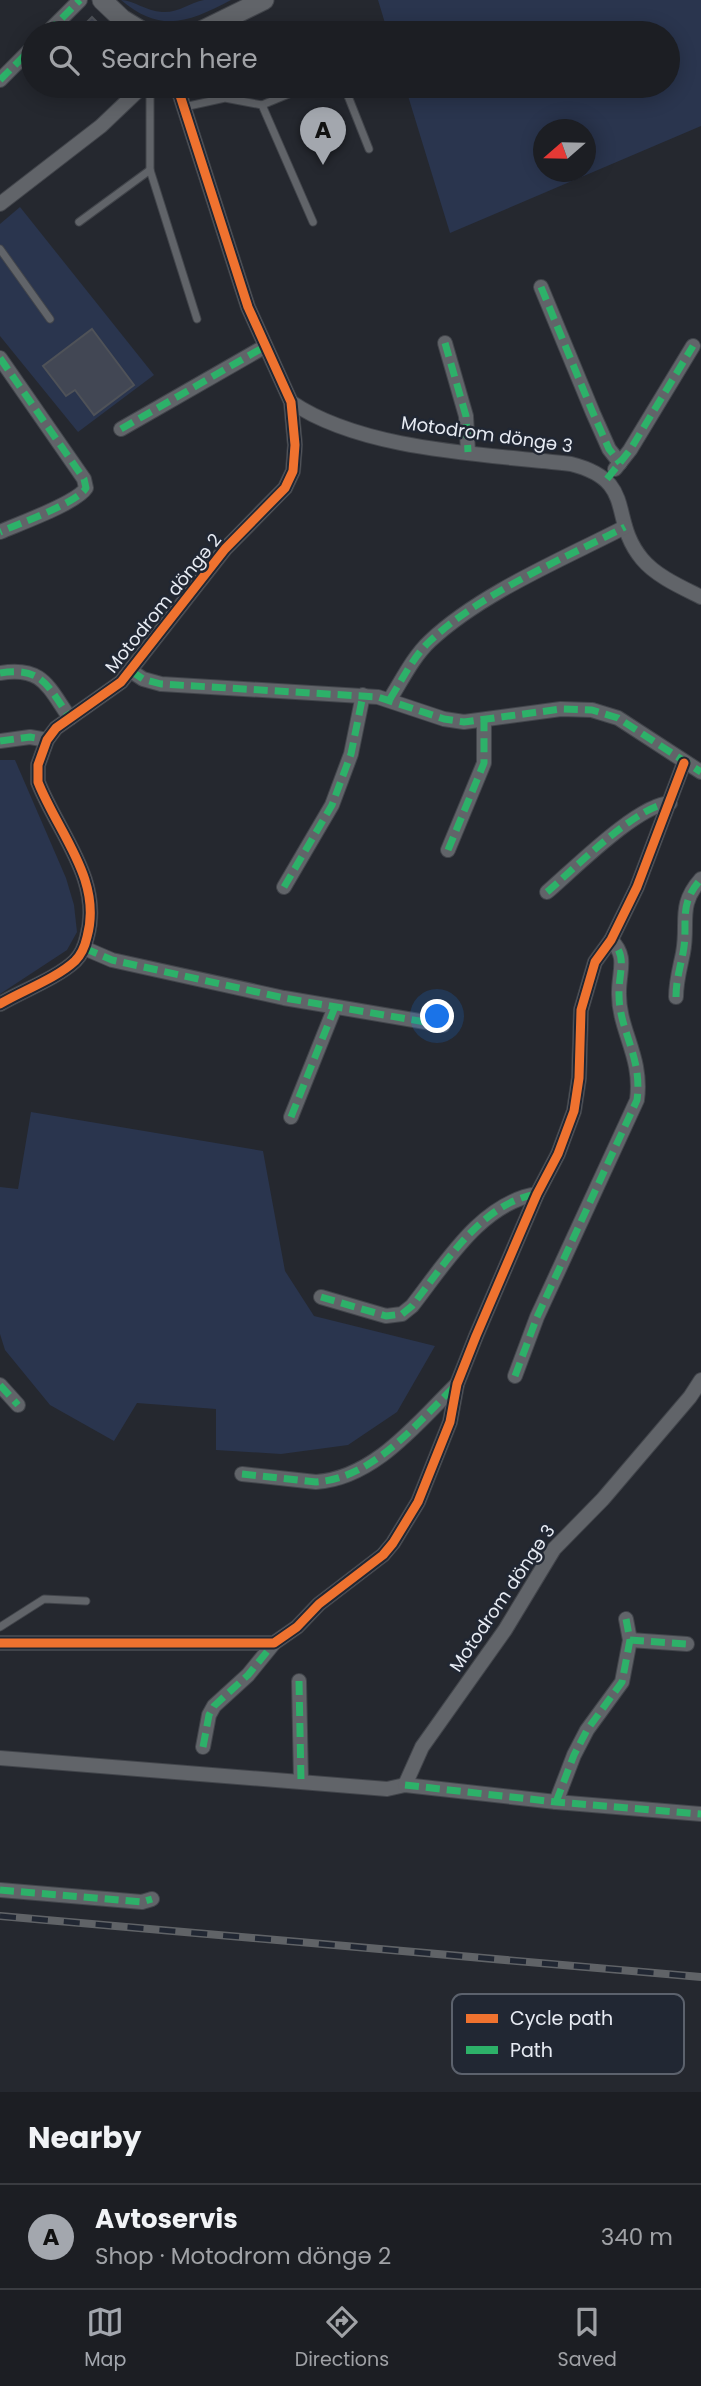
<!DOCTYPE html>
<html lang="en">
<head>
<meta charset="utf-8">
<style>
  body { margin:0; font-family:Poppins,sans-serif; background:#292b30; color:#f1f3f6 }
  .compass { position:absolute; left:533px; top:119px; width:63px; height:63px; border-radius:50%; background:#1c1e23; box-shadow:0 4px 18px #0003; rotate:250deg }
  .you { position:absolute; left:438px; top:1017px; width:24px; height:24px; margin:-18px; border:5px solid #fff; border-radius:50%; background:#1a73e8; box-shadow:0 0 0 10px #1a73e833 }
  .badge { display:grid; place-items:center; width:46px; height:46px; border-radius:50%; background:#a3a7ae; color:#111; font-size:23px; font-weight:700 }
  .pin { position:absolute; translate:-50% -58px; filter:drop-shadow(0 2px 4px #0008) }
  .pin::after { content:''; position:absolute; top:37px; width:24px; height:21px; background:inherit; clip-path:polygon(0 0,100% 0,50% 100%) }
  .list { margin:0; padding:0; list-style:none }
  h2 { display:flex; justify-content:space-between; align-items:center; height:91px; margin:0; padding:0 28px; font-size:30px }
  h2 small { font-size:23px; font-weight:400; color:#a0a2a6 }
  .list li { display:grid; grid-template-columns:46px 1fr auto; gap:21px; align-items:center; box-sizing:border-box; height:105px; padding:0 28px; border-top:2px solid #3a3c41 }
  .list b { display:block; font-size:26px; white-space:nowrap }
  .list p { margin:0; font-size:23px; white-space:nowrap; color:#a0a2a6 }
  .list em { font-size:23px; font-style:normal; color:#a0a2a6 }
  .icon { flex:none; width:38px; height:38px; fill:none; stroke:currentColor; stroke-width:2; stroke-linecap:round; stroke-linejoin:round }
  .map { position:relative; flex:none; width:701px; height:2092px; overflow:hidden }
  .search { position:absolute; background:#1c1e23; box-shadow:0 4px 18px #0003; left:21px; right:21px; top:21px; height:77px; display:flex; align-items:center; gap:18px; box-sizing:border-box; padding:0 24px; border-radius:38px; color:#a0a2a6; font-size:26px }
  .sheet { height:196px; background:#1c1e23 }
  nav { display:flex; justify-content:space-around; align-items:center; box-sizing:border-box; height:98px; border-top:2px solid #3a3c41; background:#1c1e23; font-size:19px; color:#a0a2a6 }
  nav a { display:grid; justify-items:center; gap:4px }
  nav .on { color:#a3a7ae }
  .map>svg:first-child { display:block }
  .green { fill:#2a354e; fill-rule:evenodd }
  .building { fill:#424754; stroke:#4f5258; stroke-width:2 }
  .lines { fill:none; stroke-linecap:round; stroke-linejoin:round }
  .lane-casing { stroke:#42454b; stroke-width:9 }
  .street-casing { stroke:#42454b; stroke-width:16 }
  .secondary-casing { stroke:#42454b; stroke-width:21 }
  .lane { stroke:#616469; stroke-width:7 }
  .street { stroke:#616469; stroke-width:14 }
  .secondary { stroke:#616469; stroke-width:19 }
  .rail-casing { stroke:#606367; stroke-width:8 }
  .rail { stroke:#212733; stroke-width:5; stroke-dasharray:16; stroke-linecap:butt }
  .quiet { stroke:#2db169; stroke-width:7; stroke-dasharray:14 7; stroke-linecap:butt }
  .cycleway-casing { stroke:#212733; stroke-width:13 }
  .cycleway { stroke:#ef722f; stroke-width:9 }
  .labels { text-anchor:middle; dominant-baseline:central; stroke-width:5; stroke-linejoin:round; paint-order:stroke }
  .street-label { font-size:18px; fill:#e7ebf3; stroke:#212733 }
  .key { fill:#212733; stroke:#5c626d; stroke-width:2 }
  .key-label { font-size:19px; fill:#e7ebf3 }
</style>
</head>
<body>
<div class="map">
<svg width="701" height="2092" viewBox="0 0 701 2092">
  <rect width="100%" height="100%" fill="#25282f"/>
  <!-- green -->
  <g class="green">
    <path d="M121,0C133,0 146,11 162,12C179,13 189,3 204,0C212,0 223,0 231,0C189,22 161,34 121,0Z"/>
    <path d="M378,0H701V126L450,233L405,86H668V33H388ZM544,130H586V172H544Z"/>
    <polygon points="20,207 154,375 78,432 0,336 0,224"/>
    <polygon points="0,760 15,760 66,878 74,905 77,932 67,950 0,994"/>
    <polygon points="31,1112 263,1151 285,1271 314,1316 435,1346 397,1412 348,1445 281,1454 216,1450 216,1409 137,1403 114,1441 50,1405 5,1350 0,1334 0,1187 18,1189"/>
  </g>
  <!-- building -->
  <g class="building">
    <polygon points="92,17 108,33 76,33"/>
    <polygon points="92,329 134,385 94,415 75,390 66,396 43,366"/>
  </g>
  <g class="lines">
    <!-- lane casing -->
    <g class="lane-casing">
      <g id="lane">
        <polyline points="150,86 150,170 197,319"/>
        <polyline points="344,86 369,149"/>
        <polyline points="262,105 308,86"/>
        <polyline points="184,107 225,98 262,105 313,222"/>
        <polyline points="79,222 150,170"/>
        <polyline points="0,249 50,319"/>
        <polyline points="0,1627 44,1599 86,1601"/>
      </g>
    </g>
    <!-- street casing -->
    <g class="street-casing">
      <g id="street">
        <polyline points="47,33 80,0"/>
        <polyline points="0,80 33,47"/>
        <polyline points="0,204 101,126 143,86"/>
        <polyline points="541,287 593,413 609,449 620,463"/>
        <polyline points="445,343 466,416 468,452"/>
        <path d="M0,358L84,479L86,488C77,503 18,524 0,532"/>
        <path d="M291,402C363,451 485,454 571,464C638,481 608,518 642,559C656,576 681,587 701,597"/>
        <polyline points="121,429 264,347"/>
        <polyline points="615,469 630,450 693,346"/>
        <polyline points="131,671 143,679 161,684 378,697 444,719 464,722 561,709 592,710 618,718 701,772"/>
        <path d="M0,673C43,666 48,687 70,718"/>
        <path d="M390,699C402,680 413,657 430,641C481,593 563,559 625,527"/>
        <polyline points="0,741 30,737 47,740"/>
        <polyline points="448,850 484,763 484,720"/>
        <polyline points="284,887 332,805 351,754 363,695"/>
        <path d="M547,892C574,869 637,805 670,803"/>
        <polyline points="84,948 112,960 284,998 443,1025"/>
        <path d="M676,997C676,981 680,968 683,953C689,922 677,906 701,879"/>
        <path d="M0,1004C22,991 57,978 75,961C82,954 85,946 87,937C103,880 58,833 38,782V765L47,740L56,728L121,682L225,549L285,488L293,471L295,445L291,402L248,307L177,86"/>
        <polyline points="291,1117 335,1007"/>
        <path d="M321,1297L386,1316L402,1314L412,1306C445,1264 481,1203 537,1194"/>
        <path d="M515,1376L537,1317L637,1100C643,1056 618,1030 619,992C619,970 628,957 611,940"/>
        <polyline points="0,1385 18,1405"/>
        <path d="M242,1474L316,1482C375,1478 418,1422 457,1384"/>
        <polyline points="630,1640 687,1644"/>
        <polyline points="0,1643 274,1643 297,1627 319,1604 383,1555 393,1543 418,1502 450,1422 457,1384 476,1336 537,1194 558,1154 574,1111 579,1078 581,1010 595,962 611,940 637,887 684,763"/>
        <polyline points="299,1681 301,1781"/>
        <polyline points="203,1747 209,1715 214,1706 248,1675 274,1643"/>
        <polyline points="0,1758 387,1789 405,1785 556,1802 701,1814"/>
        <polyline points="405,1785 422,1747 505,1630 554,1549 603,1499 690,1397 701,1380"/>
        <polyline points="556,1802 574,1755 587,1730 622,1682 630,1640 626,1619"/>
        <polyline points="0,1890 142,1902 152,1899"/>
      </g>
    </g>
    <!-- secondary casing -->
    <g class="secondary-casing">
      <g id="secondary">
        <polyline points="102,0 122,19 145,33"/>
        <polyline points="197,33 264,0"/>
      </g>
    </g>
    <!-- lane -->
    <use href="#lane" class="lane"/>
    <!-- street -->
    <use href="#street" class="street"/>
    <!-- secondary -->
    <use href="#secondary" class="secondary"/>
    <!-- rail casing -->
    <g class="rail-casing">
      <polyline id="rail" points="0,1916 701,1977"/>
    </g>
    <!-- rail -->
    <use href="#rail" class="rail"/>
    <!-- quiet -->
    <g class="quiet">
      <polyline points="47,33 80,0"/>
      <polyline points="0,80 33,47"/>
      <polyline points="541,287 593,413 609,449 620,463"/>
      <polyline points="445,343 466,416 468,452"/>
      <path d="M0,358L84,479L86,488C77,503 18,524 0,532"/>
      <polyline points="121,429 264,347"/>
      <polyline points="607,479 630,450 693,346"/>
      <polyline points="131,671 143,679 161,684 378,697 444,719 464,722 561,709 592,710 618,718 701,772"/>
      <path d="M0,673C43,666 48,687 70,718"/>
      <path d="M390,699C402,680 413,657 430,641C481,593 563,559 625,527"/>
      <polyline points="0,741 30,737 47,740"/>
      <polyline points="448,850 484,763 484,720"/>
      <polyline points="284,887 332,805 351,754 363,695"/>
      <path d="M547,892C574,869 637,805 670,803"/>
      <polyline points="84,948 112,960 284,998 443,1025"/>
      <path d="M676,997C676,981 680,968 683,953C689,922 677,906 701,879"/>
      <polyline points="291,1117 335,1007"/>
      <path d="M321,1297L386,1316L402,1314L412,1306C445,1264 481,1203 537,1194"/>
      <path d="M515,1376L537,1317L637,1100C643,1056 618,1030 619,992C619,970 628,957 611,940"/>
      <polyline points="0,1385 18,1405"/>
      <path d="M242,1474L316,1482C374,1478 416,1424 455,1386"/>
      <polyline points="630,1640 687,1644"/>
      <polyline points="299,1681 301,1781"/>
      <polyline points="203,1747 209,1715 214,1706 248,1675 274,1643"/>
      <polyline points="405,1785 556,1802 701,1814"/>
      <polyline points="556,1802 574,1755 587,1730 622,1682 630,1640 626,1619"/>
      <polyline points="0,1890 142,1902 152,1899"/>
    </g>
    <!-- cycleway casing -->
    <g class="cycleway-casing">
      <g id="cycleway">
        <path d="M0,1004C22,991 57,978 75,961C82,954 85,946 87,937C103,880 58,833 38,782V765L47,740L56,728L121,682L225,549L285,488L293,471L295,445L291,402L248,307L177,86"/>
        <polyline points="0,1643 274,1643 297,1627 319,1604 383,1555 393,1543 418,1502 450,1422 457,1384 476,1336 537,1194 558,1154 574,1111 579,1078 581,1010 595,962 611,940 637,887 684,763"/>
      </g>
    </g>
    <!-- cycleway -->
    <use href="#cycleway" class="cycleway"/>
  </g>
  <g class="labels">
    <!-- street labels -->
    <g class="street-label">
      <text transform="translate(487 434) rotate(8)">Motodrom döngə 3</text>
      <text transform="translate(163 603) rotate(-51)">Motodrom döngə 2</text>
      <text transform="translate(502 1598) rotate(-56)">Motodrom döngə 3</text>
    </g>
  </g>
  <!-- legend -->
  <rect x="452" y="1994" width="232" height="80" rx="10" class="key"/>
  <rect x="466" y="2014" width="32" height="9" fill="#ef722f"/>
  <rect x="466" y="2046" width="32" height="8" fill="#2db169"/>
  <g class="key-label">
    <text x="510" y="2025">Cycle path</text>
    <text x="510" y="2057">Path</text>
  </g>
</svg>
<svg class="compass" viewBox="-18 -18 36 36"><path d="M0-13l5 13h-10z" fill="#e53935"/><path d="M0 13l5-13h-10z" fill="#a0a2a6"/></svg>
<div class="you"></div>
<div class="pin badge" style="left:323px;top:165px">A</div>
<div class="search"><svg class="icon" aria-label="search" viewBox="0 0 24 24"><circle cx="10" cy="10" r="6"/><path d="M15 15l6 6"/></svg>Search here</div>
</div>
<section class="sheet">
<h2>Nearby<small></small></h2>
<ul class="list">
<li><span class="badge">A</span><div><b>Avtoservis</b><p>Shop · Motodrom döngə 2</p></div><em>340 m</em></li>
</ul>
</section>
<nav>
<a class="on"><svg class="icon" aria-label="map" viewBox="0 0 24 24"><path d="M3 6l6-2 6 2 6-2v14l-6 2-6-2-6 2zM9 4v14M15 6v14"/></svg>Map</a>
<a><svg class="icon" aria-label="directions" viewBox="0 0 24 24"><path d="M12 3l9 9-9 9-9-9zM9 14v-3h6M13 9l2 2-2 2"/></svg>Directions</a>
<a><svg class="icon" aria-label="saved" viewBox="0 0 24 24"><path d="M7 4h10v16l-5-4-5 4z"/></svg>Saved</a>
</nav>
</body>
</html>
